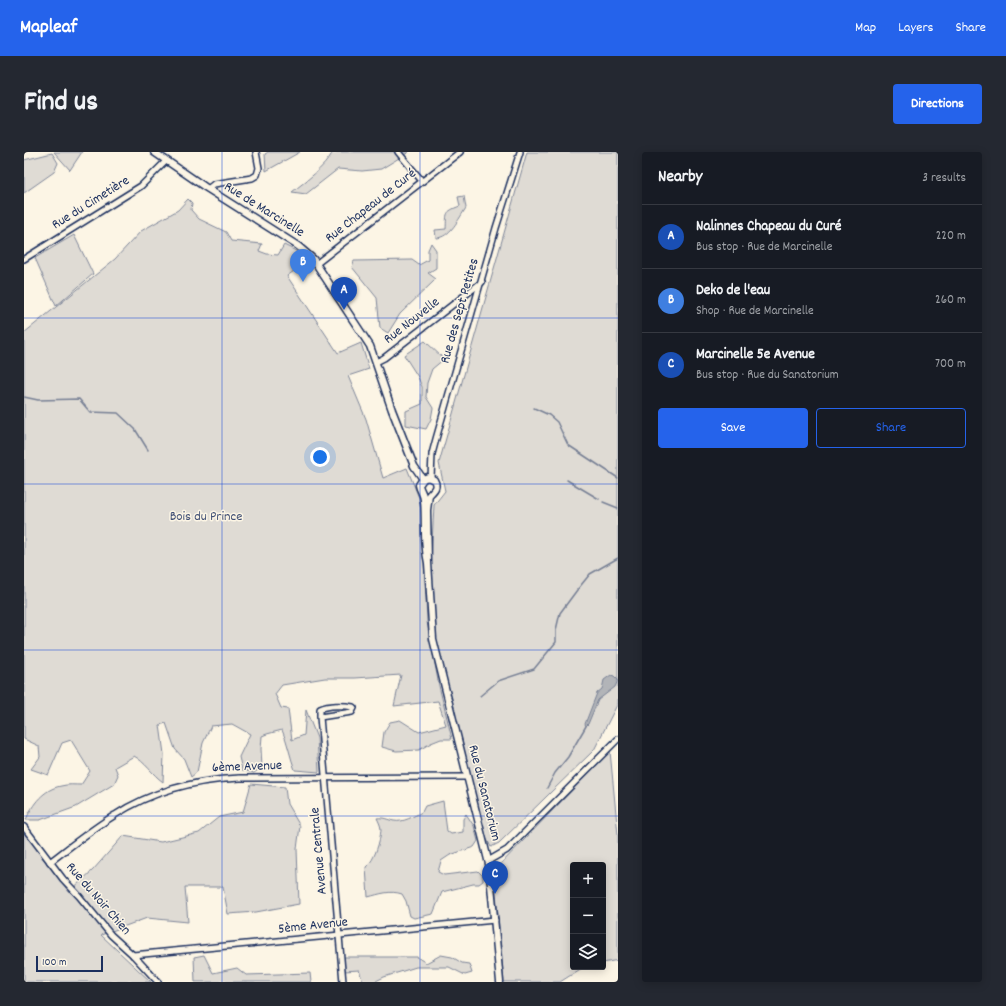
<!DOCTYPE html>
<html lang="en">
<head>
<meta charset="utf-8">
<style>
  body { margin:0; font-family:Dekko,sans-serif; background:#242831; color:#f1f3f6 }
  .controls { position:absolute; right:12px; bottom:12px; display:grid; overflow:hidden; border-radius:4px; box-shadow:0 2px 10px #0003 }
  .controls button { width:36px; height:36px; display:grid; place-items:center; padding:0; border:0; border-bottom:1px solid #363941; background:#171b24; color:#f1f3f6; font:20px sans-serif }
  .scale { position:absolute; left:12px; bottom:10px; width:67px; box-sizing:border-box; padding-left:4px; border:2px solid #1b2f5e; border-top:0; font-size:11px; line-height:14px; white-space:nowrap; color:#1b2f5e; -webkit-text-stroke:3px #fcf5e5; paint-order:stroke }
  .you { position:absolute; left:296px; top:305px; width:14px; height:14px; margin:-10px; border:3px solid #fff; border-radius:50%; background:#1a73e8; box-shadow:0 0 0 6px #1a73e833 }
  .badge { display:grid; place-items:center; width:26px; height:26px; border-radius:50%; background:#2563eb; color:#fff; font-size:13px; font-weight:700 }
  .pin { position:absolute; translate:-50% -33px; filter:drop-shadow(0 1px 2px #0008) }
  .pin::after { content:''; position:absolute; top:21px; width:14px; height:12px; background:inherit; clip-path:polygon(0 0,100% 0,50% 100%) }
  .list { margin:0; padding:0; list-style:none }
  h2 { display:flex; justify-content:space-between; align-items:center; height:52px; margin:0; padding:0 16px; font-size:17px }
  h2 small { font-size:13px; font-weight:400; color:#9ea1a6 }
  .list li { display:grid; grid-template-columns:26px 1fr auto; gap:12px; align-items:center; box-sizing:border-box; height:64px; padding:0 16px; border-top:1px solid #363941 }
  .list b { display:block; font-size:15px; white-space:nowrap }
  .list p { margin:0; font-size:13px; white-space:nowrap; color:#9ea1a6 }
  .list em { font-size:13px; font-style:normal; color:#9ea1a6 }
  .actions { display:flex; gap:8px; padding:12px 16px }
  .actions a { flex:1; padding:9px 0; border:1px solid #2563eb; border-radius:4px; text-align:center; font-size:14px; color:#2563eb }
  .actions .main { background:#2563eb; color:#fff }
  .icon { flex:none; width:22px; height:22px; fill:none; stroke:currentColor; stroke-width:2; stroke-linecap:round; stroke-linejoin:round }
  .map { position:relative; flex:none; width:594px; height:830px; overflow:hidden; border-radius:4px }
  header { display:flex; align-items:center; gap:24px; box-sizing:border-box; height:56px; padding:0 20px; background:#2563eb; color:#fff }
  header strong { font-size:19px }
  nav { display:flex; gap:22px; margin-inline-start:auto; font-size:14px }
  .intro { display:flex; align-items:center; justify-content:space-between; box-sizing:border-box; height:96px; padding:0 24px }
  h1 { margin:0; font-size:28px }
  .button { padding:10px 18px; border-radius:4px; background:#2563eb; color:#fff; font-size:14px; font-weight:700 }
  main { display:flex; gap:24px; padding:0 24px }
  aside { flex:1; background:#171b24; border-radius:4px; box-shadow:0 2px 10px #0003 }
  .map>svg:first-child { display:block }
  .green { fill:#dfdbd4; stroke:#7d8599 }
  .water { fill:#b2b4b8; stroke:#767f94 }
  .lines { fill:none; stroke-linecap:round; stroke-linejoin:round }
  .stream { stroke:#767f94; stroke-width:1.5 }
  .minor-casing { stroke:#1b2f5e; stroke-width:8 }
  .tertiary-casing { stroke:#1b2f5e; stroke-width:9 }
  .minor { stroke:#fcf5e5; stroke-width:5 }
  .tertiary { stroke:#fcf5e5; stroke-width:6 }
  .grid { fill:none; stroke:#1d4ed8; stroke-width:1; stroke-opacity:0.55 }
  .labels { text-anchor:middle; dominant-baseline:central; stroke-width:3; stroke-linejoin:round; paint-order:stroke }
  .street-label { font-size:14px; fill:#1b2f5e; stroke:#fcf5e5 }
  .park-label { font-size:14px; fill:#425176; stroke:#fcf5e5 }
</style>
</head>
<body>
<header>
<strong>Mapleaf</strong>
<nav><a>Map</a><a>Layers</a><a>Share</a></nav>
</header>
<div class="intro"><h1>Find us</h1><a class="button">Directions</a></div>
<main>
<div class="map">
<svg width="594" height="830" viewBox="0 0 594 830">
  <rect width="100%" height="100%" fill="#fcf5e5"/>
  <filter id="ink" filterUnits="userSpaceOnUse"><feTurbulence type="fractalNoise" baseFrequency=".025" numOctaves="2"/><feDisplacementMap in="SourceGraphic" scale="8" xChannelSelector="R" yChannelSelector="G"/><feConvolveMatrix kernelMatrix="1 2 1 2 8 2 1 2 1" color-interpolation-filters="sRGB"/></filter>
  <g filter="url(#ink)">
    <!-- green -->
    <g class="green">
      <polygon points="30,0 58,0 46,18"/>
      <polygon points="244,0 276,0 242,19 241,2"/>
      <path d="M309,0H385L357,17L338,19L314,17L282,42L268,40C283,28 299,17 309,0Z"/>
      <polygon points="503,0 594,0 594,551 570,598 475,691 467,695 459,680 412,494 407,411 410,353 421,339 415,311"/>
      <polygon points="28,1 34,11 30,20 0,41 0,8"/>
      <path d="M440,44L442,56C435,66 426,86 412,86L411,78L422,77C423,61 420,60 436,54L434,45Z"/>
      <path d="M164,47L168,51L167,58L175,67L202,80L207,89L238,92L235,99L243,102L254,103L260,93L272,99L280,112L263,124L314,201L337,191L345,217L324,224L342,267L359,326L383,316L395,346L398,365L403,470L415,534L428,587H417L407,591L395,598L372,599L358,595L360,580L366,570L376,568L395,580L422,573L414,549L370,554L377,523L331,526H301L258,533L251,542L257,556L264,557L268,588L280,583L282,558L293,586L295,620L271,618C266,605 264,591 258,578L243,582L238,584L237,597L238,615L230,621L218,618L215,605L226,582L208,572L187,574L179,591L173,620L167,625L160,607L151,597L142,571L136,573L140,602L139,630C128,622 121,610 110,604L91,615L94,623L90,632L52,655L16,668H2C8,652 20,637 37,634C44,632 51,633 57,633L66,619L47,588L38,591L24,623L7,617L16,605L15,594L0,587V181L91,107L117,79L154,58Z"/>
      <polygon points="50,83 69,122 32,154 11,106"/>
      <polygon points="407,91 412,98 412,116 404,121 412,127 376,162 364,181 356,176 353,146 328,115 330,109 388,108 395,113 404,108 404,98"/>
      <polygon points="401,189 420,207 408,217 403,231 402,245 409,256 407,267 402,277 382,273 382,259 398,252 398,235 394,225 380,203"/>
      <polygon points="586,599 594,683 594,808 579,811 579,713 549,713 549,815 562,815 558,816 536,830 480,830 470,719"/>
      <polygon points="227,632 261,635 263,652 276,674 273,697 275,752 232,760 204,762 199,735 161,735 164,770 123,766 77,783 127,830 0,830 0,676 22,701 18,705 45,740 69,718 99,684 137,690 175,681 195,665 219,660"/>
      <path d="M419,649L423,679L427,682L439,680V667L442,662L450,674L454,689L450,695L426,703L417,709L414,720L420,723L454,719L459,724V729L455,732H449L418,740L409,762L390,766L386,764L382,749L378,742C366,738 356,742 344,745L342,715C351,708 356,689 357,678C357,674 355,670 353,666C360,665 364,668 370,669C379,671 390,664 398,660L401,654Z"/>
      <polygon points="180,803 189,821 213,816 222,823 286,821 287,830 171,830 170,805"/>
      <polygon points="417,803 428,805 438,811 445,812 448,821 441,823 425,815 392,815 360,825 350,830 339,830 335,818 321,819 320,805 393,805 402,811"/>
    </g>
    <!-- water -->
    <polygon class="water" points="587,523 590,524 594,528 591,535 574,548 564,572 562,574 561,572 573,541 578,537 580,528"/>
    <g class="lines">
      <!-- stream -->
      <g class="stream">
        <polyline points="0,245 14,248 55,247 66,260 94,261 111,277 124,298"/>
        <polyline points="510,256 525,263 533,270 544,293 594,326"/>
        <polyline points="543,328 575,347"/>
        <polyline points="579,350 594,356"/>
        <polyline points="456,544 474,529 510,517 532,490 532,478 536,461 553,438 566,422 594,406"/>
        <polyline points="523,636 531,621 544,605 562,574"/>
      </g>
      <!-- minor casing -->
      <g class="minor-casing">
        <g id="minor">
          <polyline points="374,0 398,29"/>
          <polyline points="184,37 190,32 228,26 233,23 235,16 232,0"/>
          <polyline points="0,107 117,34 142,9"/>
          <polyline points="292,112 436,0"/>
          <polyline points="352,210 360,206 458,130"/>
          <polyline points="407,326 408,302 412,287 472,76 496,0"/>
          <path d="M296,565L328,560L330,556L329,555C319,553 305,553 296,557V565L319,830"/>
          <polyline points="0,675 39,727 55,744 87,783 109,803 134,830"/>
          <polyline points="464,709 483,698 594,587"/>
          <path d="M26,710C47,694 68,677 91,663C128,639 172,628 216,626L443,625"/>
          <polyline points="109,803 471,768"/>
        </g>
      </g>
      <!-- tertiary casing -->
      <g class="tertiary-casing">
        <g id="tertiary">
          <polyline points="130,0 181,35 274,94 289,107 346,194 368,258 390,314 399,327"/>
          <path d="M404,411C399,390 402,369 400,348C400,342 396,339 395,333L399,327L404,325L410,328C414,335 410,338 405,343L403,358L404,411L409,487L465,712L476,830"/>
        </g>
      </g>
      <!-- minor -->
      <use href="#minor" class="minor"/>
      <!-- tertiary -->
      <use href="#tertiary" class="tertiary"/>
    </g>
  </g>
  <!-- grid -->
  <path class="grid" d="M198,0V830M396,0V830M0,166H594M0,332H594M0,498H594M0,664H594"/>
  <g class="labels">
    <!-- street labels -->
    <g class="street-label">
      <text transform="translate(67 51) rotate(-32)">Rue du Cimetière</text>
      <text transform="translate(347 54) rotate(-38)">Rue Chapeau de Curé</text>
      <text transform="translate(240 58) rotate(32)">Rue de Marcinelle</text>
      <text transform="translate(436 159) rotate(-74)">Rue des Sept Petites</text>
      <text transform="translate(388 169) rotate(-38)">Rue Nouvelle</text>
      <text transform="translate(223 615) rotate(-2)">6ème Avenue</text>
      <text transform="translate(460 641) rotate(76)">Rue du Sanatorium</text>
      <text transform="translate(295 699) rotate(-95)">Avenue Centrale</text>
      <text transform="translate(74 747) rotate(49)">Rue du Noir Chien</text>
      <text transform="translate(289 774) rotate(-6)">5ème Avenue</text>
    </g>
    <!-- park labels -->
    <g class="park-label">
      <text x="182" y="365">Bois du Prince</text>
    </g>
  </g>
</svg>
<div class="controls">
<button>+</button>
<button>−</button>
<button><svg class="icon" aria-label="layers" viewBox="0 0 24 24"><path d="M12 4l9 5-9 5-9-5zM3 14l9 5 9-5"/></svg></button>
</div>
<div class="scale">100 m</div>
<div class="you"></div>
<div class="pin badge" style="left:320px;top:158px;background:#1a4fb4">A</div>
<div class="pin badge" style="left:279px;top:130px;background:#3f7fe0">B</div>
<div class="pin badge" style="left:471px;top:742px;background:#1a4fb4">C</div>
</div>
<aside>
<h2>Nearby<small>3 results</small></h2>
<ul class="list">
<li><span class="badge" style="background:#1a4fb4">A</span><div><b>Nalinnes Chapeau du Curé</b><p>Bus stop · Rue de Marcinelle</p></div><em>220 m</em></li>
<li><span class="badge" style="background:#3f7fe0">B</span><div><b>Deko de l'eau</b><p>Shop · Rue de Marcinelle</p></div><em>260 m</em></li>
<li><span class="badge" style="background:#1a4fb4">C</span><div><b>Marcinelle 5e Avenue</b><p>Bus stop · Rue du Sanatorium</p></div><em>700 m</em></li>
</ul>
<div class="actions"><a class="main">Save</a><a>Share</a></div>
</aside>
</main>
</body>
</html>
